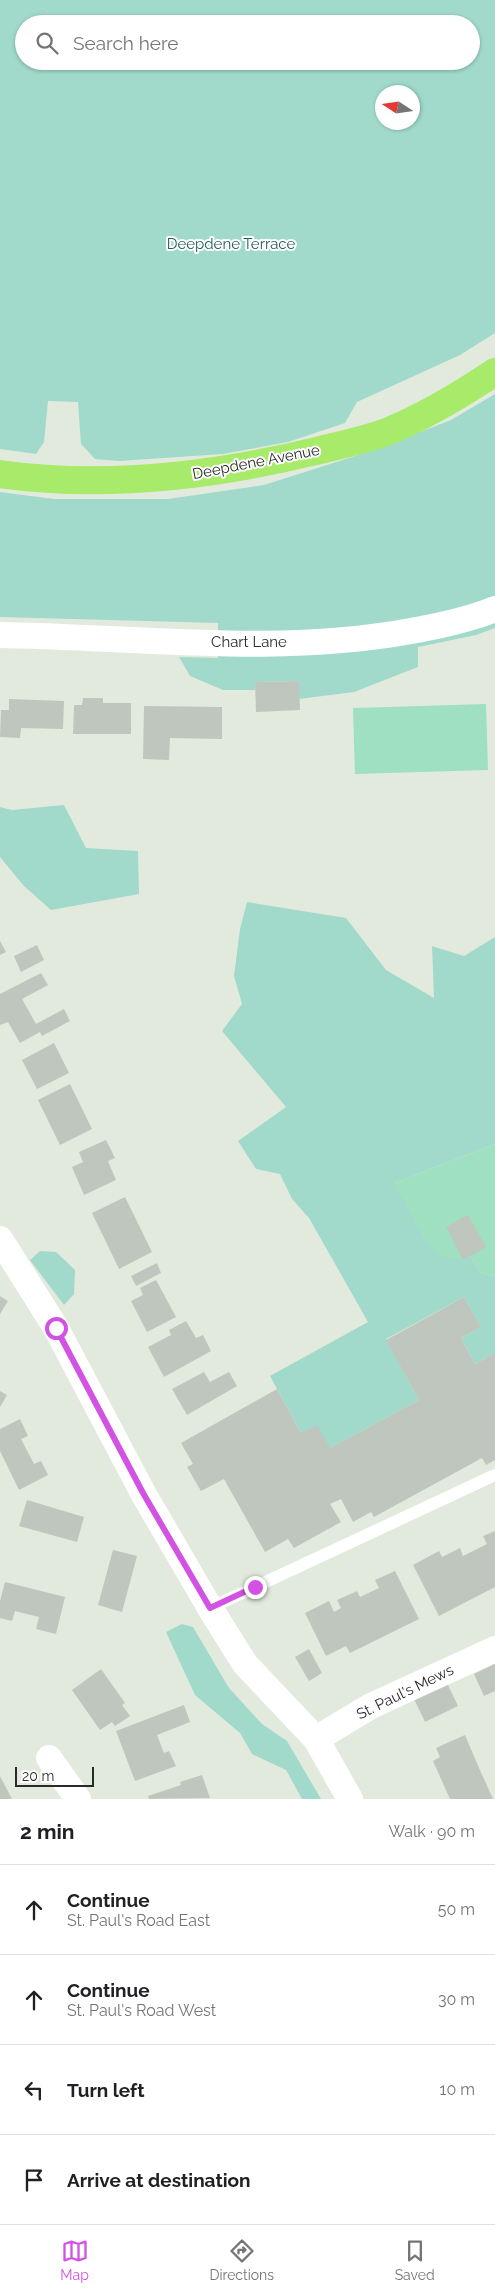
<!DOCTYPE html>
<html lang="en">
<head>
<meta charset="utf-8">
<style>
  body { margin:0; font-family:Raleway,sans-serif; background:#f6f6f6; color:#202124 }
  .compass { position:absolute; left:375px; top:85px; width:45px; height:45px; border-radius:50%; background:#fff; box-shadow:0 1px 4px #0004; rotate:282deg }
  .scale { position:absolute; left:15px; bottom:12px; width:79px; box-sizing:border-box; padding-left:5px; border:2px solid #2a2a2a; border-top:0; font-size:14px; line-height:18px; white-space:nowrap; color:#2a2a2a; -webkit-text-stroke:4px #fff; paint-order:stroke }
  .stop { position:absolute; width:15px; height:15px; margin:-11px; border:4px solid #d252e3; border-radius:50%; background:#fff }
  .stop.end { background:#d252e3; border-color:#fff; box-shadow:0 1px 5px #0008 }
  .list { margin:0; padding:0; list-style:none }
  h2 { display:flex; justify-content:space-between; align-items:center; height:65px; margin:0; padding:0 20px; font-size:21px }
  h2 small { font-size:16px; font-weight:400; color:#757577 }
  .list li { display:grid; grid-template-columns:32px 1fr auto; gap:15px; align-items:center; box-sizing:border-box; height:90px; padding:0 20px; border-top:1px solid #e0e0e0 }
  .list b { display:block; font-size:19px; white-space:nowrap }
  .list p { margin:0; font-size:16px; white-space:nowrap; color:#757577 }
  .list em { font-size:16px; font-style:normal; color:#757577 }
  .icon { flex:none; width:28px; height:28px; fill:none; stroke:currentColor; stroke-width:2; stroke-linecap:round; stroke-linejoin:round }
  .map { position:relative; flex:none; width:495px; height:1799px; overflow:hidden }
  .search { position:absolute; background:#fff; box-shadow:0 1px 4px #0004; left:15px; right:15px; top:15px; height:55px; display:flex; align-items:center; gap:12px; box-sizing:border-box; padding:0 18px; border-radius:28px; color:#757577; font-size:19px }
  .sheet { height:425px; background:#fff }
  nav { display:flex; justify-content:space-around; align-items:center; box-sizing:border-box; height:70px; border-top:1px solid #e0e0e0; background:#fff; font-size:14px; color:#757577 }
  nav a { display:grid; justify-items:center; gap:2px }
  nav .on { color:#d252e3 }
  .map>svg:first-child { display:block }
  .green { fill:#a1dacb; fill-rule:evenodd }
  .pitch { fill:#9ee0bf }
  .building { fill:#bfc6bd }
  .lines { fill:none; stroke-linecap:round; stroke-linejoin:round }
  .lane { stroke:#fff; stroke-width:12 }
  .street { stroke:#fff; stroke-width:26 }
  .highway { stroke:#a8ea69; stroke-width:28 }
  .route { stroke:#d252e3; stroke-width:6 }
  .labels { text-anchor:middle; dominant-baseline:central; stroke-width:4; stroke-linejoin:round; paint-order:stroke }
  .park-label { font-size:15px; fill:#235e56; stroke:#fff }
  .street-label { font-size:15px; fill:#2a2a2a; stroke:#fff }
</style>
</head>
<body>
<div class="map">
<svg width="495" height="1799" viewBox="0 0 495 1799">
  <rect width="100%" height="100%" fill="#e2eade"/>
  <!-- green -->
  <g class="green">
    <path d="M0,0H495V333L460,355L357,402L345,423L288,442L223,454L119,461L95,459L81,444L78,402L48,401L44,442L36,454L0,449ZM24,24H471V61H24ZM382,92H412V122H382Z"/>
    <polygon points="495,394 495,628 476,635 418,647 418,667 354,692 299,699 298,681 255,682 255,690 223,690 190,676 179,657 218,658 218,623 0,617 0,492 54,499 168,499 264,485 374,450 451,420"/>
    <polygon points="64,805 86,848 138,851 139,894 51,910 24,886 0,857 0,807 12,810"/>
    <polygon points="247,902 346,918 386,970 434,998 432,946 464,956 495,937 495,1144 394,1183 471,1257 481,1273 495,1276 495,1353 475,1364 461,1338 481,1327 464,1297 386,1339 419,1400 330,1448 301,1433 270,1376 368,1322 309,1218 292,1199 280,1174 256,1169 238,1141 286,1107 222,1031 242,1004 234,976 240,929"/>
    <polygon points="40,1251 56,1252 75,1270 74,1294 64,1305 30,1260"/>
    <polygon points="182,1624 193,1627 229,1688 262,1724 287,1741 321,1799 302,1799 286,1770 252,1754 240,1733 195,1695 166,1632"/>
  </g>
  <!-- pitch -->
  <g class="pitch">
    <polygon points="486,704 488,770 355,774 353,708"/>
    <polygon points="495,1144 495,1276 481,1273 471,1257 463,1260 438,1256 423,1237 394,1183"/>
  </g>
  <!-- building -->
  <g class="building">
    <polygon points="299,681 300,710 256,712 255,682"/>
    <polygon points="83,698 103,698 103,703 131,703 131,734 73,734 74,705 82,705"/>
    <polygon points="9,699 64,701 63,729 21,728 20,738 0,737 1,710 9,710"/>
    <polygon points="144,706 222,707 222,739 170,738 169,760 143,759"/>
    <polygon points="0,941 6,952 0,955"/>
    <polygon points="37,945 44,960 21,972 14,956"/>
    <polygon points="41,973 48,985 22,999 36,1024 64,1009 70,1021 42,1036 40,1032 20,1043 8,1022 0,1025 0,994"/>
    <polygon points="54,1043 69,1073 37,1089 22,1060"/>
    <polygon points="70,1084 92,1129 60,1145 38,1100"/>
    <polygon points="106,1140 115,1158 108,1161 116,1180 84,1195 72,1167 83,1162 79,1152"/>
    <polygon points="125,1197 152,1252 119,1269 92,1213"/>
    <polygon points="468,1215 486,1247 463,1260 446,1227"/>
    <polygon points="157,1263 161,1273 136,1286 131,1276"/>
    <polygon points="156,1280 176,1317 147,1332 131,1301 143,1295 140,1288"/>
    <polygon points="0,1296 8,1301 0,1314"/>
    <polygon points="464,1297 481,1327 461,1338 475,1364 495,1353 495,1460 486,1465 482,1458 374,1517 371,1512 353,1522 341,1499 330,1504 341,1522 294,1548 288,1539 265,1552 224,1479 201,1491 187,1467 193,1464 181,1443 277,1389 301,1433 317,1425 330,1448 419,1400 386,1340"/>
    <polygon points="186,1321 196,1338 203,1335 211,1351 164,1377 148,1347 171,1335 169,1330"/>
    <polygon points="204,1372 210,1382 229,1372 237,1386 187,1415 172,1389"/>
    <polygon points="0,1391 7,1395 0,1407"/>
    <polygon points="20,1419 28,1436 21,1439 34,1464 41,1461 48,1475 19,1490 0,1451 0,1429"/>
    <polygon points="27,1500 84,1517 77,1542 19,1526"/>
    <polygon points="495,1531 495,1587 439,1616 413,1565 439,1551 442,1557 460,1548 463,1556 487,1544 483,1536"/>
    <polygon points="113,1550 137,1556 122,1612 98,1605"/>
    <polygon points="395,1571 419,1619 350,1653 346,1646 326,1656 305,1613 329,1601 334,1612 341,1608 337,1600 357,1591 360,1597 379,1588 375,1580"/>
    <polygon points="5,1582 65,1597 56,1634 36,1629 39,1617 15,1611 12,1621 0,1618 0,1601"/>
    <polygon points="309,1649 322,1673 309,1681 295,1657"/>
    <polygon points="495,1664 495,1691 484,1696 474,1674"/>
    <polygon points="101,1669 125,1703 122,1705 130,1716 115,1726 112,1722 100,1730 72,1690"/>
    <polygon points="447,1683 458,1706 425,1722 414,1699"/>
    <polygon points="184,1705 190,1722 157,1735 164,1753 169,1751 176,1766 135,1781 116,1731"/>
    <polygon points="465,1735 479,1768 493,1799 450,1799 433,1761 440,1757 436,1748"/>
    <polygon points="202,1775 210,1798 149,1799 148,1796 181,1785 180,1782"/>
    <polygon points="0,1776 12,1799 0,1799"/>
  </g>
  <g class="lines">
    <!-- lane -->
    <polyline class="lane" points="210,1608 495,1475"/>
    <!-- street -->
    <g class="street">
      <path d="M0,635C137,637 276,656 411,631C439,626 468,620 495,609"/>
      <polyline points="0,1239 56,1328 143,1493 210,1608 245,1664 316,1739 350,1799"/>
      <polyline points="316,1739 371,1706 495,1649"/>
      <polyline points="49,1758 78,1799"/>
    </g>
    <!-- highway -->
    <path class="highway" d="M0,474C106,489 213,476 316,451C340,445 366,440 389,431C426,416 462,394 495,372"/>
  </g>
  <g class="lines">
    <!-- route -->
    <polyline class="route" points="56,1328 143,1493 210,1608 255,1587"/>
  </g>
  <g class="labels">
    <!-- park labels -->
    <g class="park-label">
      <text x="231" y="244">Deepdene Terrace</text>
    </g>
    <!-- street labels -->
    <g class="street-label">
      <text transform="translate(256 462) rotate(-11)">Deepdene Avenue</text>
      <text x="249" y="642">Chart Lane</text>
      <text transform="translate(405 1692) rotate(-26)">St. Paul's Mews</text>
    </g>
  </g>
</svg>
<svg class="compass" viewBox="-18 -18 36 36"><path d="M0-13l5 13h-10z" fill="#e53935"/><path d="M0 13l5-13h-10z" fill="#757577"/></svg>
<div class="scale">20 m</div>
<div class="stop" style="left:56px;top:1328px"></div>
<div class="stop end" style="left:255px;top:1587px"></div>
<div class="search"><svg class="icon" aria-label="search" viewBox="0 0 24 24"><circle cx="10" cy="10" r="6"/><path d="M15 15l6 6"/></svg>Search here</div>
</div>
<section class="sheet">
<h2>2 min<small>Walk · 90 m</small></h2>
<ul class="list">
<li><svg class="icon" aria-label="ahead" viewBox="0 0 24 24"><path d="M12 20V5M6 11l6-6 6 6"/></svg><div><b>Continue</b><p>St. Paul's Road East</p></div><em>50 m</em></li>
<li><svg class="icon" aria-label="ahead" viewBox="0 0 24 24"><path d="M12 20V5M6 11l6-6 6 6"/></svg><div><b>Continue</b><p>St. Paul's Road West</p></div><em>30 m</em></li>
<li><svg class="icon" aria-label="left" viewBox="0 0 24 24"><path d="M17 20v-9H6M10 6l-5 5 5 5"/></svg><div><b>Turn left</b></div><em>10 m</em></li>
<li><svg class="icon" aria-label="arrive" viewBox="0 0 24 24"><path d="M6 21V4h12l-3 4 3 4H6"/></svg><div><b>Arrive at destination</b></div></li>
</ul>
</section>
<nav>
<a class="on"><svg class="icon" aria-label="map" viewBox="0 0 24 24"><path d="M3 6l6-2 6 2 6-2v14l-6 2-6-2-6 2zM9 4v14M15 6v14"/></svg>Map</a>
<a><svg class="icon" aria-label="directions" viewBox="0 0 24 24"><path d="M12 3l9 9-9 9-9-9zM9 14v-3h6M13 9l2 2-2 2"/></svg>Directions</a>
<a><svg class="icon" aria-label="saved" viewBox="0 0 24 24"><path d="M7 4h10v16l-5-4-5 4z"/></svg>Saved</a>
</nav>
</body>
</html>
